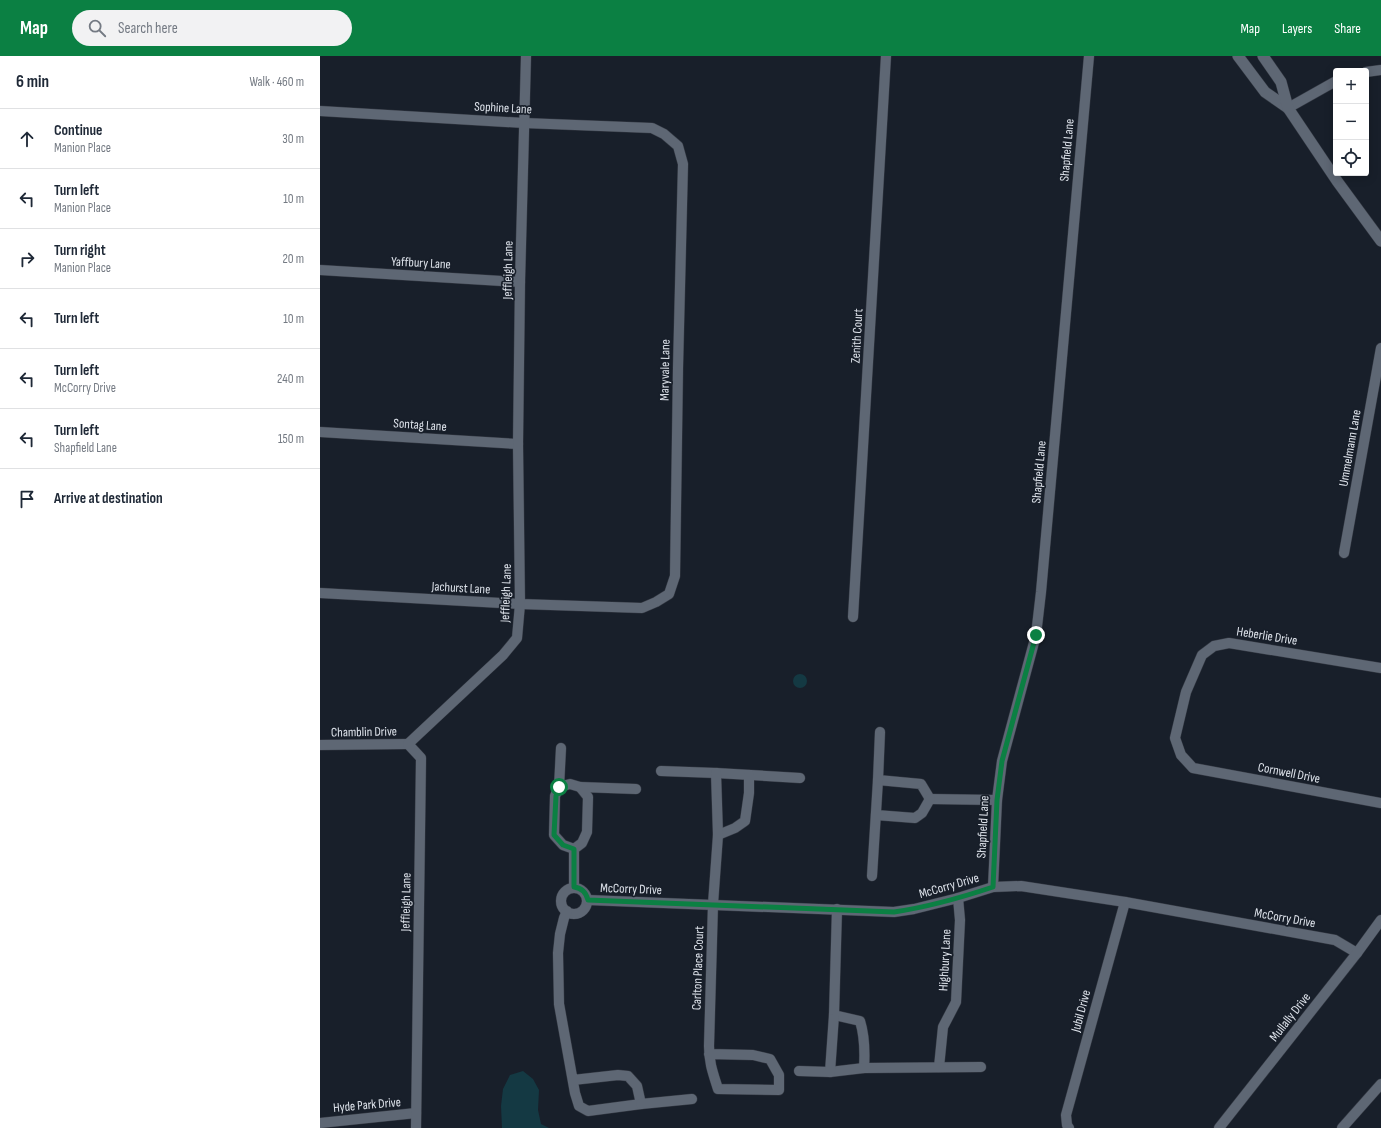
<!DOCTYPE html>
<html lang="en">
<head>
<meta charset="utf-8">
<style>
  body { margin:0; font-family:"Sofia Sans Condensed",sans-serif; background:#f2f2f3; color:#1f2937 }
  .controls { position:absolute; right:12px; top:12px; display:grid; overflow:hidden; border-radius:4px; box-shadow:0 2px 10px #0003 }
  .controls button { width:36px; height:36px; display:grid; place-items:center; padding:0; border:0; border-bottom:1px solid #e0e1e3; background:#fff; color:#1f2937; font:20px sans-serif }
  .stop { position:absolute; width:12px; height:12px; margin:-9px; border:3px solid #0b8043; border-radius:50%; background:#fff }
  .stop.end { background:#0b8043; border-color:#fff; box-shadow:0 1px 4px #0008 }
  .list { margin:0; padding:0; list-style:none }
  h2 { display:flex; justify-content:space-between; align-items:center; height:52px; margin:0; padding:0 16px; font-size:17px }
  h2 small { font-size:13px; font-weight:400; color:#747a83 }
  .list li { display:grid; grid-template-columns:26px 1fr auto; gap:12px; align-items:center; box-sizing:border-box; height:60px; padding:0 16px; border-top:1px solid #e0e1e3 }
  .list b { display:block; font-size:15px; white-space:nowrap }
  .list p { margin:0; font-size:13px; white-space:nowrap; color:#747a83 }
  .list em { font-size:13px; font-style:normal; color:#747a83 }
  .icon { flex:none; width:22px; height:22px; fill:none; stroke:currentColor; stroke-width:2; stroke-linecap:round; stroke-linejoin:round }
  .map { position:relative; flex:none; width:1061px; height:1072px; overflow:hidden }
  header { display:flex; align-items:center; gap:24px; box-sizing:border-box; height:56px; padding:0 20px; background:#0b8043; color:#fff }
  header strong { font-size:19px }
  nav { display:flex; gap:22px; margin-inline-start:auto; font-size:14px }
  .search { width:280px; height:36px; background:#f2f2f3; display:flex; align-items:center; gap:10px; box-sizing:border-box; padding:0 14px; border-radius:22px; color:#747a83; font-size:15px }
  main { display:flex }
  aside { flex:1; background:#fff }
  .map>svg:first-child { display:block }
  .water { fill:#143943 }
  .lines { fill:none; stroke-linecap:round; stroke-linejoin:round }
  .minor-casing { stroke:#343943; stroke-width:11 }
  .secondary-casing { stroke:#343943; stroke-width:12 }
  .minor { stroke:#5e6774; stroke-width:10 }
  .secondary { stroke:#5e6774; stroke-width:11 }
  .route { stroke:#0b8043; stroke-width:5 }
  .labels { text-anchor:middle; dominant-baseline:central; stroke-width:3.5; stroke-linejoin:round; paint-order:stroke }
  .street-label { font-size:13px; fill:#dee3eb; stroke:#181f2a }
</style>
</head>
<body>
<header>
<strong>Map</strong>
<div class="search"><svg class="icon" aria-label="search" viewBox="0 0 24 24"><circle cx="10" cy="10" r="6"/><path d="M15 15l6 6"/></svg>Search here</div>
<nav><a>Map</a><a>Layers</a><a>Share</a></nav>
</header>
<main>
<aside>
<h2>6 min<small>Walk · 460 m</small></h2>
<ul class="list">
<li><svg class="icon" aria-label="ahead" viewBox="0 0 24 24"><path d="M12 20V5M6 11l6-6 6 6"/></svg><div><b>Continue</b><p>Manion Place</p></div><em>30 m</em></li>
<li><svg class="icon" aria-label="left" viewBox="0 0 24 24"><path d="M17 20v-9H6M10 6l-5 5 5 5"/></svg><div><b>Turn left</b><p>Manion Place</p></div><em>10 m</em></li>
<li><svg class="icon" aria-label="right" viewBox="0 0 24 24"><path d="M7 20v-9h11M14 6l5 5-5 5"/></svg><div><b>Turn right</b><p>Manion Place</p></div><em>20 m</em></li>
<li><svg class="icon" aria-label="left" viewBox="0 0 24 24"><path d="M17 20v-9H6M10 6l-5 5 5 5"/></svg><div><b>Turn left</b></div><em>10 m</em></li>
<li><svg class="icon" aria-label="left" viewBox="0 0 24 24"><path d="M17 20v-9H6M10 6l-5 5 5 5"/></svg><div><b>Turn left</b><p>McCorry Drive</p></div><em>240 m</em></li>
<li><svg class="icon" aria-label="left" viewBox="0 0 24 24"><path d="M17 20v-9H6M10 6l-5 5 5 5"/></svg><div><b>Turn left</b><p>Shapfield Lane</p></div><em>150 m</em></li>
<li><svg class="icon" aria-label="arrive" viewBox="0 0 24 24"><path d="M6 21V4h12l-3 4 3 4H6"/></svg><div><b>Arrive at destination</b></div></li>
</ul>
</aside>
<div class="map">
<svg width="1061" height="1072" viewBox="0 0 1061 1072">
  <rect width="100%" height="100%" fill="#181f2a"/>
  <!-- water -->
  <g class="water">
    <circle cx="480" cy="625" r="7"/>
    <polygon points="203,1015 213,1023 219,1034 218,1054 221,1068 229,1072 182,1072 181,1050 183,1033 190,1019"/>
  </g>
  <g class="lines">
    <!-- minor casing -->
    <g class="minor-casing">
      <g id="minor">
        <polyline points="1046,16 1061,14"/>
        <polyline points="968,52 1016,25"/>
        <polyline points="0,55 204,67 332,72 344,78 358,90 363,108 358,312 355,520 349,538 336,546 322,552 200,548 0,537"/>
        <polyline points="0,214 200,226"/>
        <polyline points="0,376 198,388"/>
        <polyline points="1024,497 1061,292"/>
        <polyline points="533,561 566,0"/>
        <polyline points="1061,612 909,587 894,590 882,599 866,636 855,682 861,699 873,712 1061,747"/>
        <polyline points="0,689 88,688"/>
        <polyline points="341,715 396,717 480,722"/>
        <polyline points="558,724 601,728 610,743"/>
        <polyline points="239,731 241,692"/>
        <polyline points="260,731 316,733"/>
        <polyline points="610,743 677,744"/>
        <polyline points="556,759 595,762 602,757 610,743"/>
        <polyline points="398,779 415,772 425,765 429,737 429,719"/>
        <polyline points="552,820 558,724 560,676"/>
        <polyline points="254,831 254,793 243,789 234,779 235,740 239,731 250,728 260,731 268,741 267,776 262,787 254,793"/>
        <polyline points="673,831 677,744 682,705 716,579 721,536 769,0"/>
        <circle cx="254" cy="845" r="13"/>
        <polyline points="268,844 574,856 594,853 638,842 673,831 701,830 805,846 1015,884 1037,897"/>
        <polyline points="247,855 244,862 240,878 238,897 239,948 255,1037 259,1050 268,1055 321,1048 317,1030 308,1020 298,1019 253,1024"/>
        <path d="M514,959L540,965C545,981 545,996 544,1012"/>
        <path d="M389,998L433,999L450,1003L459,1019V1034L398,1033C393,1017 389,1007 389,990L393,848L398,779L396,717"/>
        <polyline points="619,1011 623,971 636,946 640,864 638,842"/>
        <polyline points="479,1015 510,1016 544,1012 661,1011"/>
        <polyline points="510,1016 514,959 517,853"/>
        <polyline points="321,1048 372,1043"/>
        <polyline points="0,1067 96,1057"/>
        <polyline points="96,1072 101,702 88,688 183,599 197,582 200,548 198,388 200,226 206,0"/>
        <polyline points="749,1072 747,1069 746,1059 805,846"/>
        <polyline points="899,1072 1037,897 1061,864"/>
        <polyline points="1022,1072 1061,1028"/>
      </g>
    </g>
    <!-- secondary casing -->
    <g class="secondary-casing">
      <g id="secondary">
        <polyline points="918,0 945,36 968,52"/>
        <polyline points="943,0 961,26 968,52 1017,125 1061,185"/>
      </g>
    </g>
    <!-- minor -->
    <use href="#minor" class="minor"/>
    <!-- secondary -->
    <use href="#secondary" class="secondary"/>
  </g>
  <g class="lines">
    <!-- route -->
    <path class="route" d="M239,731L236,740L234,779L243,789L254,793V831C262,832 266,836 268,844L574,856C608,851 640,842 673,831L677,744L682,705L716,579"/>
  </g>
  <g class="labels">
    <!-- street labels -->
    <g class="street-label">
      <text transform="translate(183 52) rotate(3)">Sophine Lane</text>
      <text transform="translate(747 94) rotate(-85)">Shapfield Lane</text>
      <text transform="translate(101 207) rotate(3)">Yaffbury Lane</text>
      <text transform="translate(188 214) rotate(-89)">Jeffleigh Lane</text>
      <text transform="translate(537 280) rotate(-87)">Zenith Court</text>
      <text transform="translate(345 314) rotate(-89)">Maryvale Lane</text>
      <text transform="translate(100 369) rotate(4)">Sontag Lane</text>
      <text transform="translate(1030 392) rotate(-80)">Ummelmann Lane</text>
      <text transform="translate(719 416) rotate(-85)">Shapfield Lane</text>
      <text transform="translate(141 532) rotate(3)">Jachurst Lane</text>
      <text transform="translate(186 537) rotate(-88)">Jeffleigh Lane</text>
      <text transform="translate(947 580) rotate(9)">Heberlie Drive</text>
      <text transform="translate(44 676) rotate(-1)">Chamblin Drive</text>
      <text transform="translate(969 717) rotate(11)">Cornwell Drive</text>
      <text transform="translate(663 771) rotate(-87)">Shapfield Lane</text>
      <text transform="translate(629 830) rotate(-16)">McCorry Drive</text>
      <text transform="translate(311 833) rotate(2)">McCorry Drive</text>
      <text transform="translate(86 846) rotate(-89)">Jeffleigh Lane</text>
      <text transform="translate(965 862) rotate(10)">McCorry Drive</text>
      <text transform="translate(625 904) rotate(-87)">Highbury Lane</text>
      <text transform="translate(378 912) rotate(-88)">Carlton Place Court</text>
      <text transform="translate(761 955) rotate(-75)">Jubil Drive</text>
      <text transform="translate(970 961) rotate(-52)">Mullally Drive</text>
      <text transform="translate(47 1049) rotate(-5)">Hyde Park Drive</text>
    </g>
  </g>
</svg>
<div class="controls">
<button>+</button>
<button>−</button>
<button><svg class="icon" aria-label="locate" viewBox="0 0 24 24"><circle cx="12" cy="12" r="6"/><path d="M12 2v4M12 18v4M2 12h4M18 12h4"/></svg></button>
</div>
<div class="stop" style="left:239px;top:731px"></div>
<div class="stop end" style="left:716px;top:579px"></div>
</div>
</main>
</body>
</html>
